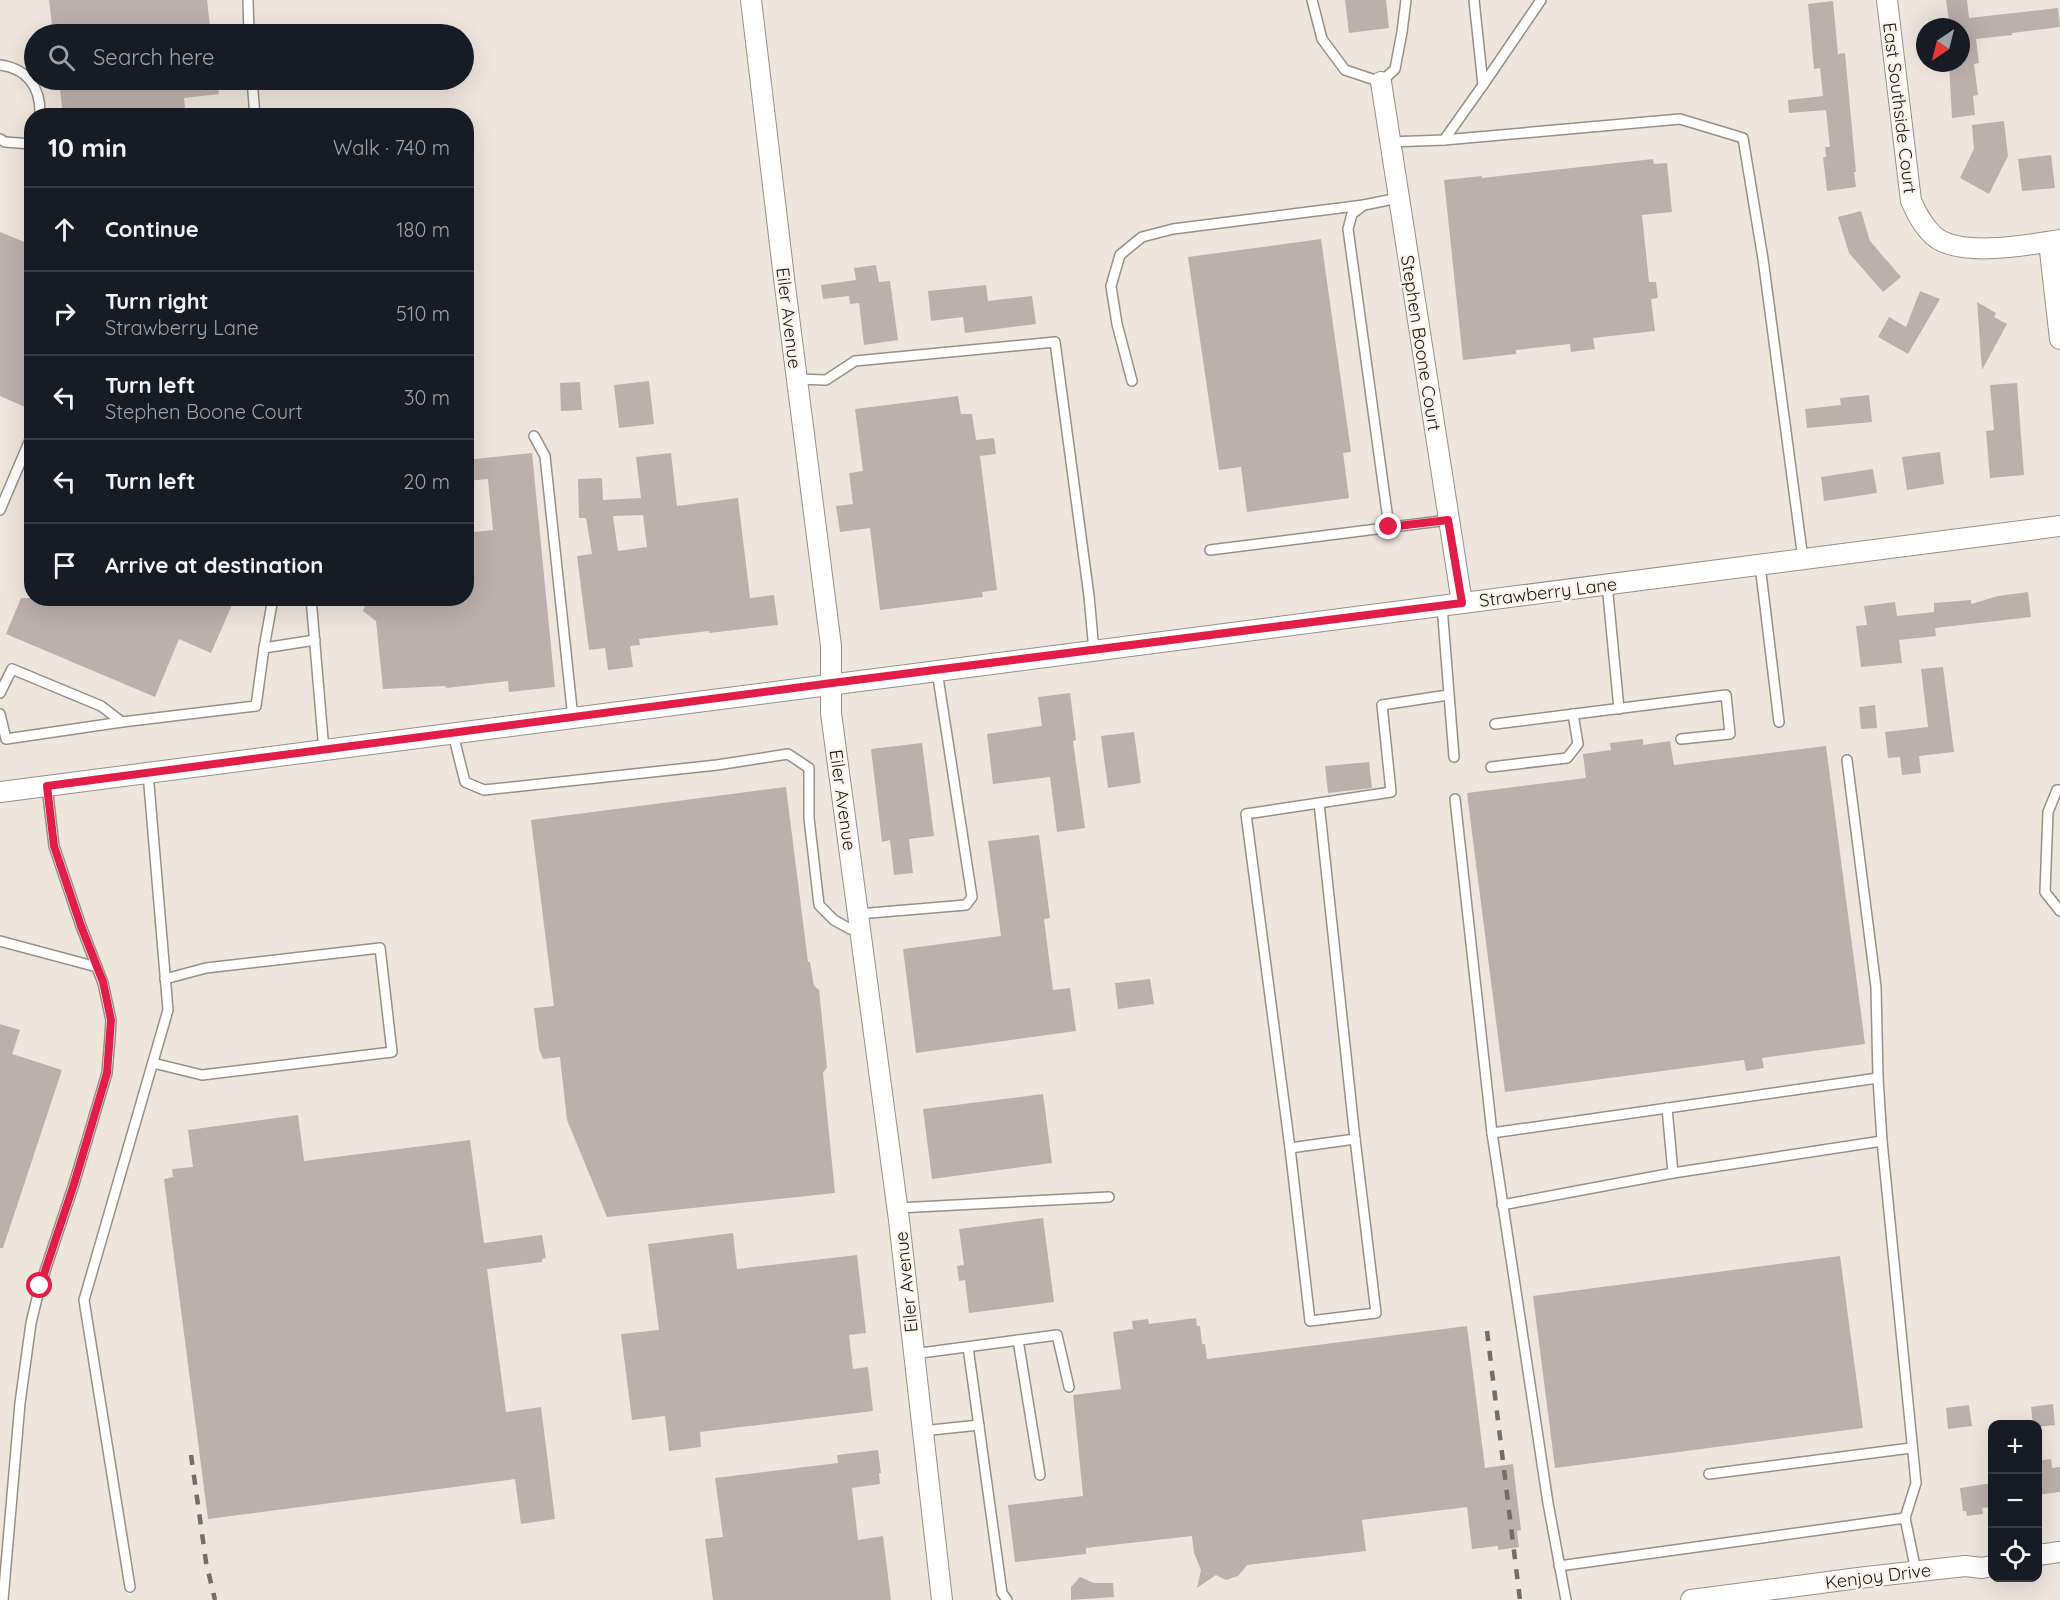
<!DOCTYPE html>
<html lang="en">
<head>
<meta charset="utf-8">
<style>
  body { margin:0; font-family:Quicksand,sans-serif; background:#20242c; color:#f1f3f6 }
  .controls { position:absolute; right:18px; bottom:18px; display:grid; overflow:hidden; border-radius:12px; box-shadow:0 6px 24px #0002 }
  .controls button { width:54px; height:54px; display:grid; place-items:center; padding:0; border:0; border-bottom:2px solid #363941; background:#171b24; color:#f1f3f6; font:30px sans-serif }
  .compass { position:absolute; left:1916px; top:18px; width:54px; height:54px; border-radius:50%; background:#171b24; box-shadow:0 6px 24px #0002; rotate:215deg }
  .stop { position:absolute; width:18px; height:18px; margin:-14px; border:4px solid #e11d48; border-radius:50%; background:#fff }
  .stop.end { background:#e11d48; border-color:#fff; box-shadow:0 2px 6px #0008 }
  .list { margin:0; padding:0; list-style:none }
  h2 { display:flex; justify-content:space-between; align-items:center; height:78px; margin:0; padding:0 24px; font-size:26px }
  h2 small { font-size:20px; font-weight:400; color:#9ea1a6 }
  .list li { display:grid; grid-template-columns:39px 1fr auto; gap:18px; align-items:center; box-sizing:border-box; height:84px; padding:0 24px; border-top:2px solid #363941 }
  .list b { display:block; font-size:22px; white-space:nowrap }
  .list p { margin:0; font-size:20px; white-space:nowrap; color:#9ea1a6 }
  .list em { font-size:20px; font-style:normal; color:#9ea1a6 }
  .icon { flex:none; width:33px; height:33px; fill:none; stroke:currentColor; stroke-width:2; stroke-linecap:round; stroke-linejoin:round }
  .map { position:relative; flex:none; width:2060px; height:1600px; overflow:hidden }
  .search { position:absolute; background:#171b24; box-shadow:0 6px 24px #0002; left:24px; top:24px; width:450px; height:66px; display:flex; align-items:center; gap:15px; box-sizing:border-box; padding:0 21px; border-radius:33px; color:#9ea1a6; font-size:22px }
  .panel { position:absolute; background:#171b24; box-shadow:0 6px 24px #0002; left:24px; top:108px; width:450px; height:498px; border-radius:24px }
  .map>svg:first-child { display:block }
  .building { fill:#bcb0ad; fill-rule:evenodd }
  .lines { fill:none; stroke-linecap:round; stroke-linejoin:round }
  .service-casing { stroke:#979087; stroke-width:12 }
  .minor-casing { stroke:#979087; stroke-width:22 }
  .service { stroke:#fff; stroke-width:9 }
  .minor { stroke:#fff; stroke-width:20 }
  .rail { stroke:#726e68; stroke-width:4.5; stroke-dasharray:10 10; stroke-linecap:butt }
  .route { stroke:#e11d48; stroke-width:8 }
  .labels { text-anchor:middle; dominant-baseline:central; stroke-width:5; stroke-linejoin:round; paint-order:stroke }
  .street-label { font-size:18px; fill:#1a1814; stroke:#fcf4eb }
</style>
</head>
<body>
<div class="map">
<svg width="2060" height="1600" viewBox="0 0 2060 1600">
  <rect width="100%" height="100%" fill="#eee6dd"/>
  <!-- building -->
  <g class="building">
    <polygon points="49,0 207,0 211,34 53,34"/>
    <polygon points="1345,0 1386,0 1389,28 1349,33"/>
    <polygon points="1946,0 1967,0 1969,18 2058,8 2060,27 2012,33 2012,35 1976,39 1979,63 1974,64 1978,95 1973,96 1975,115 1952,118 1949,63 1961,63 1961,27 1950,27"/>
    <polygon points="1833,1 1838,54 1845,53 1856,172 1854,172 1856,187 1827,191 1823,157 1826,157 1825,147 1830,147 1826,110 1789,113 1788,100 1823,96 1820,68 1814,69 1808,4"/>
    <polygon points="59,80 217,80 219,94 184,98 186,116 63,116"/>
    <polygon points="2004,121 2008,156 1989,194 1960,178 1974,149 1972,125"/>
    <polygon points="2051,155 2055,188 2022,191 2018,159"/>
    <polygon points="1653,159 1654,164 1667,163 1672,212 1642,215 1649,282 1656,282 1658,298 1651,299 1655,331 1593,338 1595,349 1571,352 1570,344 1516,350 1516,354 1463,360 1444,180 1482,176 1482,178"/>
    <polygon points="1861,211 1870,241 1901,277 1883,292 1849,253 1838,217"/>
    <polygon points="0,232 32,245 32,410 0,396"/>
    <polygon points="1321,239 1351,452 1343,453 1349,498 1247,512 1241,467 1219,470 1188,257"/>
    <polygon points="876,265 879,282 890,281 898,340 864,345 859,303 850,304 849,296 823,299 821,285 856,280 854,268"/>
    <polygon points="986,285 988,301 1032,296 1036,324 965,333 963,317 931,321 928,291"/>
    <polygon points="1920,291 1940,299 1908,354 1878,337 1889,317 1906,327"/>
    <polygon points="1977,302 1996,313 1994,317 2007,324 1982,370"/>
    <polygon points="649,381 654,424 619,428 614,385"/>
    <polygon points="580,382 582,410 561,411 560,383"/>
    <polygon points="2017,383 2024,475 1990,478 1986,431 1994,430 1990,385"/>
    <polygon points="1869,395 1872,422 1807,428 1805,409 1841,405 1840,398"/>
    <polygon points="958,396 961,414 972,414 976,440 994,438 996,454 980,456 997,590 982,592 983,597 880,610 870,528 840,532 836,506 853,504 849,473 863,471 855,409"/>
    <polygon points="1940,452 1944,484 1907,490 1902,457"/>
    <polygon points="532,453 555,687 509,692 508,681 446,688 445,686 383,689 376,621 363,611 364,608 370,598 466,598 466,533 493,530 488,479 466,481 466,460"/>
    <path d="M671,453L677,506L738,498L750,598L774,595L778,625L709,633V631L639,639L640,645L630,646L633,667L608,670L605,648L589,650L577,556L592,554L586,518H579L578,479L602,478L603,500L641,498L636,457ZM643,515L647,547L618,551L613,516Z"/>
    <polygon points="1873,469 1877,493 1824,501 1821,477"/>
    <polygon points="2028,592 2031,617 1935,628 1936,636 1899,640 1902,663 1861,667 1856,626 1867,625 1864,606 1895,602 1897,616 1934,612 1934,603 1971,600 1971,604 1998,596"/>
    <polygon points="21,598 235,598 211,653 179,639 155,697 6,634"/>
    <polygon points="1943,667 1954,752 1919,756 1921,773 1902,775 1900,757 1888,758 1885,732 1928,727 1921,669"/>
    <polygon points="1070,693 1076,740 1073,741 1085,828 1057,832 1050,777 993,784 987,734 1042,726 1038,697"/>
    <polygon points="1875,705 1877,728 1861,729 1859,707"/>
    <polygon points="1134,732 1141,783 1108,788 1101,736"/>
    <polygon points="1643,739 1643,745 1670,741 1674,765 1826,746 1865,1044 1762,1058 1764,1068 1746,1071 1744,1060 1505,1092 1467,793 1586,778 1583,754 1611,750 1610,743"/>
    <polygon points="922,743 934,836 909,839 913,873 894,875 890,840 882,842 871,749"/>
    <polygon points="1369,762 1372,788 1328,793 1325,766"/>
    <polygon points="786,787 808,962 810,962 814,986 819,990 827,1067 823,1073 835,1193 607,1217 567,1120 560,1057 543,1059 539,1049 534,1008 554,1006 531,820"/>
    <polygon points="1039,835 1050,918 1044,919 1053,990 1070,988 1076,1031 916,1053 903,949 1001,936 988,841"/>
    <polygon points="1150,979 1154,1004 1118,1009 1115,983"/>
    <polygon points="0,1024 20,1030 12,1054 62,1070 3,1248 0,1248"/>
    <polygon points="1043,1094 1052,1163 932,1179 923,1109"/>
    <polygon points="298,1115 304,1161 470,1140 484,1243 542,1235 546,1258 542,1259 542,1262 487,1269 506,1412 541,1407 555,1519 521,1524 515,1479 208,1519 164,1179 173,1177 172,1169 193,1167 188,1130"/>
    <polygon points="1043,1218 1054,1302 969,1313 965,1280 959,1281 957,1266 964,1265 959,1229"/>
    <polygon points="733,1233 737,1269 857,1255 866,1333 849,1335 853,1369 868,1367 873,1411 700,1432 701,1447 669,1451 665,1416 632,1420 621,1334 659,1330 648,1244"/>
    <polygon points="1840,1256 1863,1428 1555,1468 1533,1296"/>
    <polygon points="1196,1318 1197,1326 1200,1326 1202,1344 1205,1344 1207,1359 1467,1326 1485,1468 1513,1464 1521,1530 1517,1531 1519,1547 1498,1550 1498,1546 1472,1549 1467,1507 1362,1520 1366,1551 1247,1565 1238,1576 1226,1580 1216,1575 1197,1588 1201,1570 1194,1553 1192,1536 1086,1548 1086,1554 1015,1562 1008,1505 1083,1496 1073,1395 1121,1389 1113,1332 1133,1329 1132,1321 1148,1319 1149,1324"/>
    <polygon points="2053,1404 2055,1425 2037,1427 2037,1425 2033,1425 2031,1407"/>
    <polygon points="1969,1405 1972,1426 1948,1429 1946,1408"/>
    <polygon points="878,1450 881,1473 879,1473 880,1484 852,1488 858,1540 883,1536 891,1600 713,1600 705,1539 723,1537 715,1478 838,1463 837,1455"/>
    <polygon points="2051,1459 2052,1468 2060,1467 2060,1492 2037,1495 2037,1461"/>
    <polygon points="1992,1483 1992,1507 1982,1508 1983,1514 1967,1516 1966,1511 1963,1511 1960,1488"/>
    <polygon points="1080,1577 1094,1583 1113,1583 1114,1597 1071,1600 1071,1587"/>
  </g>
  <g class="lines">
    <!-- service casing -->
    <g class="service-casing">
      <g id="service">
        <polyline points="248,0 249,34"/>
        <polyline points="1312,0 1322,39 1345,70 1381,82 1395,69 1402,32 1406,0"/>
        <path d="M0,65C28,69 41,88 40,116"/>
        <polyline points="252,80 255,116"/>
        <polyline points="1483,85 1541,0"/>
        <polyline points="0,139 5,142 32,144"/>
        <polyline points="1444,140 1483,85 1474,0"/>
        <polyline points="1389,142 1444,140 1680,119 1743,138 1763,259 1803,559"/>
        <polyline points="797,379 826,380 855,361 1055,342 1089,596 1094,651"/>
        <polyline points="1132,381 1117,324 1111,286 1120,255 1142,237 1173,229 1364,205"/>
        <polyline points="534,436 545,456 573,718"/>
        <polyline points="0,510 32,435"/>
        <polyline points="1389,527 1348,229 1352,214 1364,205 1398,198"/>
        <polyline points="1210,550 1448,520"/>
        <polyline points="1760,565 1779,722"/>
        <polyline points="1607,584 1619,709"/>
        <polyline points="311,598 324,751"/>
        <polyline points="1442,606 1454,757"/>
        <polyline points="264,648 273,598"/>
        <polyline points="0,693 12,669 101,706 122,722"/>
        <polyline points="0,714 6,739 122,722 256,706 264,648 315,640"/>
        <polyline points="1495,724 1726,695 1730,734 1681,739"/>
        <polyline points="453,734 465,782 484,790 717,765 788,754 809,768 809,818 819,905 834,920 850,929 860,930"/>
        <polyline points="1847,760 1876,987 1878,1078 1882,1141 1916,1483 1905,1518"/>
        <polyline points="1491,767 1567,758 1578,744 1573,714"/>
        <polyline points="2060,790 2057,790 2048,812 2045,892 2060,911"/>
        <polyline points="1455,799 1492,1133 1878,1078"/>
        <polyline points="1319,803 1246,814 1290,1148 1355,1139 1319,803 1391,792 1382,705 1448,695"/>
        <polyline points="858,914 966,905 972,897 937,671"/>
        <polyline points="0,941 97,967"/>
        <polyline points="153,1063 202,1075 392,1052 380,948 206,968 165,979"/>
        <polyline points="1667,1108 1673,1173"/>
        <polyline points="1492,1133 1548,1503 1566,1600"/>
        <polyline points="1290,1148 1310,1321 1376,1313 1355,1139"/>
        <polyline points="1502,1205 1673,1173 1882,1141"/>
        <polyline points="898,1208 1109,1197"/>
        <polyline points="1018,1340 1040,1475"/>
        <polyline points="968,1347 1002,1593 1007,1600"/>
        <polyline points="913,1354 1057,1335 1069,1387"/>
        <polyline points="922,1431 979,1425"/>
        <polyline points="1709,1474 1911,1448"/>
        <polyline points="1559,1566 1905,1518 1916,1571"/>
        <polyline points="130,1587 84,1300 168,1010 148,773"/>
        <polyline points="3,1600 20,1403 31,1323 40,1286 74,1184 107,1073 110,1037 111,1020 103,983 81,926 54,846 47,786"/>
      </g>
    </g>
    <!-- minor casing -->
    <g class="minor-casing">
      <g id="minor">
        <polyline points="751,0 784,278 831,646 831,713 899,1220 942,1600"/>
        <path d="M1887,0L1911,201C1917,214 1923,226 1934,236C1959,258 2028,245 2060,240"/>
        <polyline points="1381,82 1462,603"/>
        <polyline points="2049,242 2060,339"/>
        <polyline points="0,792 2060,526"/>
        <polyline points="2038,1555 2060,1552"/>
        <polyline points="1691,1600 1858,1578 1965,1566 1982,1568 1992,1566"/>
      </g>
    </g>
    <!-- service -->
    <use href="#service" class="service"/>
    <!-- minor -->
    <use href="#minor" class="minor"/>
    <!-- rail -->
    <g class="rail">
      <polyline points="1487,1331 1520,1600"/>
      <polyline points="191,1455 206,1562 215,1600"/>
    </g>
  </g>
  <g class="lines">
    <!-- route -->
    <polyline class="route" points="40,1286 74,1184 107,1073 111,1020 103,982 81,926 54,846 47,786 832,683 1462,603 1448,520 1389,527"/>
  </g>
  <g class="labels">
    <!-- street labels -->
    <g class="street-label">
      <text transform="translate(1900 108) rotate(83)">East Southside Court</text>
      <text transform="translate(789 318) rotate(83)">Eiler Avenue</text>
      <text transform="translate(1421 343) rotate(81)">Stephen Boone Court</text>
      <text transform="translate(1548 592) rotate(-7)">Strawberry Lane</text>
      <text transform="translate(843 800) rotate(82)">Eiler Avenue</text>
      <text transform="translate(906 1282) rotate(-96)">Eiler Avenue</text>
      <text transform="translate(1878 1576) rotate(-7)">Kenjoy Drive</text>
    </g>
  </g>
</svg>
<div class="controls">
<button>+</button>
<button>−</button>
<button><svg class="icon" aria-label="locate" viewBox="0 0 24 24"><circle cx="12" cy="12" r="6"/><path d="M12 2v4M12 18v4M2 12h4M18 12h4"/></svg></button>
</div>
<svg class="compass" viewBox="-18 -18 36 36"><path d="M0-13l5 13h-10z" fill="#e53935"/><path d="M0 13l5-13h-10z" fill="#9ea1a6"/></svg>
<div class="stop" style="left:40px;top:1286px"></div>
<div class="stop end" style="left:1389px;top:527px"></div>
<div class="search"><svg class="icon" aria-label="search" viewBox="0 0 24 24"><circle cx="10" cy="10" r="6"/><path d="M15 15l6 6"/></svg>Search here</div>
<section class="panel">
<h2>10 min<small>Walk · 740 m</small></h2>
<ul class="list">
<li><svg class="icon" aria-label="ahead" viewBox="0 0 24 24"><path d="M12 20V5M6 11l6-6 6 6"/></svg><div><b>Continue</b></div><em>180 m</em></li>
<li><svg class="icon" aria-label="right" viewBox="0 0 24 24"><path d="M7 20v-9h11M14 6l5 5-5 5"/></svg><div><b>Turn right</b><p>Strawberry Lane</p></div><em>510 m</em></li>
<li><svg class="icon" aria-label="left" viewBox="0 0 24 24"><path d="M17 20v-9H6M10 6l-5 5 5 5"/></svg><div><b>Turn left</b><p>Stephen Boone Court</p></div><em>30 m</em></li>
<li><svg class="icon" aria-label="left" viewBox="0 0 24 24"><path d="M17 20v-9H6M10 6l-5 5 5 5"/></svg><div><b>Turn left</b></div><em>20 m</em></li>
<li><svg class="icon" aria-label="arrive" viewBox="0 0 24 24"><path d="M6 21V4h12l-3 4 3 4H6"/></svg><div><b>Arrive at destination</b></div></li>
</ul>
</section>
</div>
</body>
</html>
